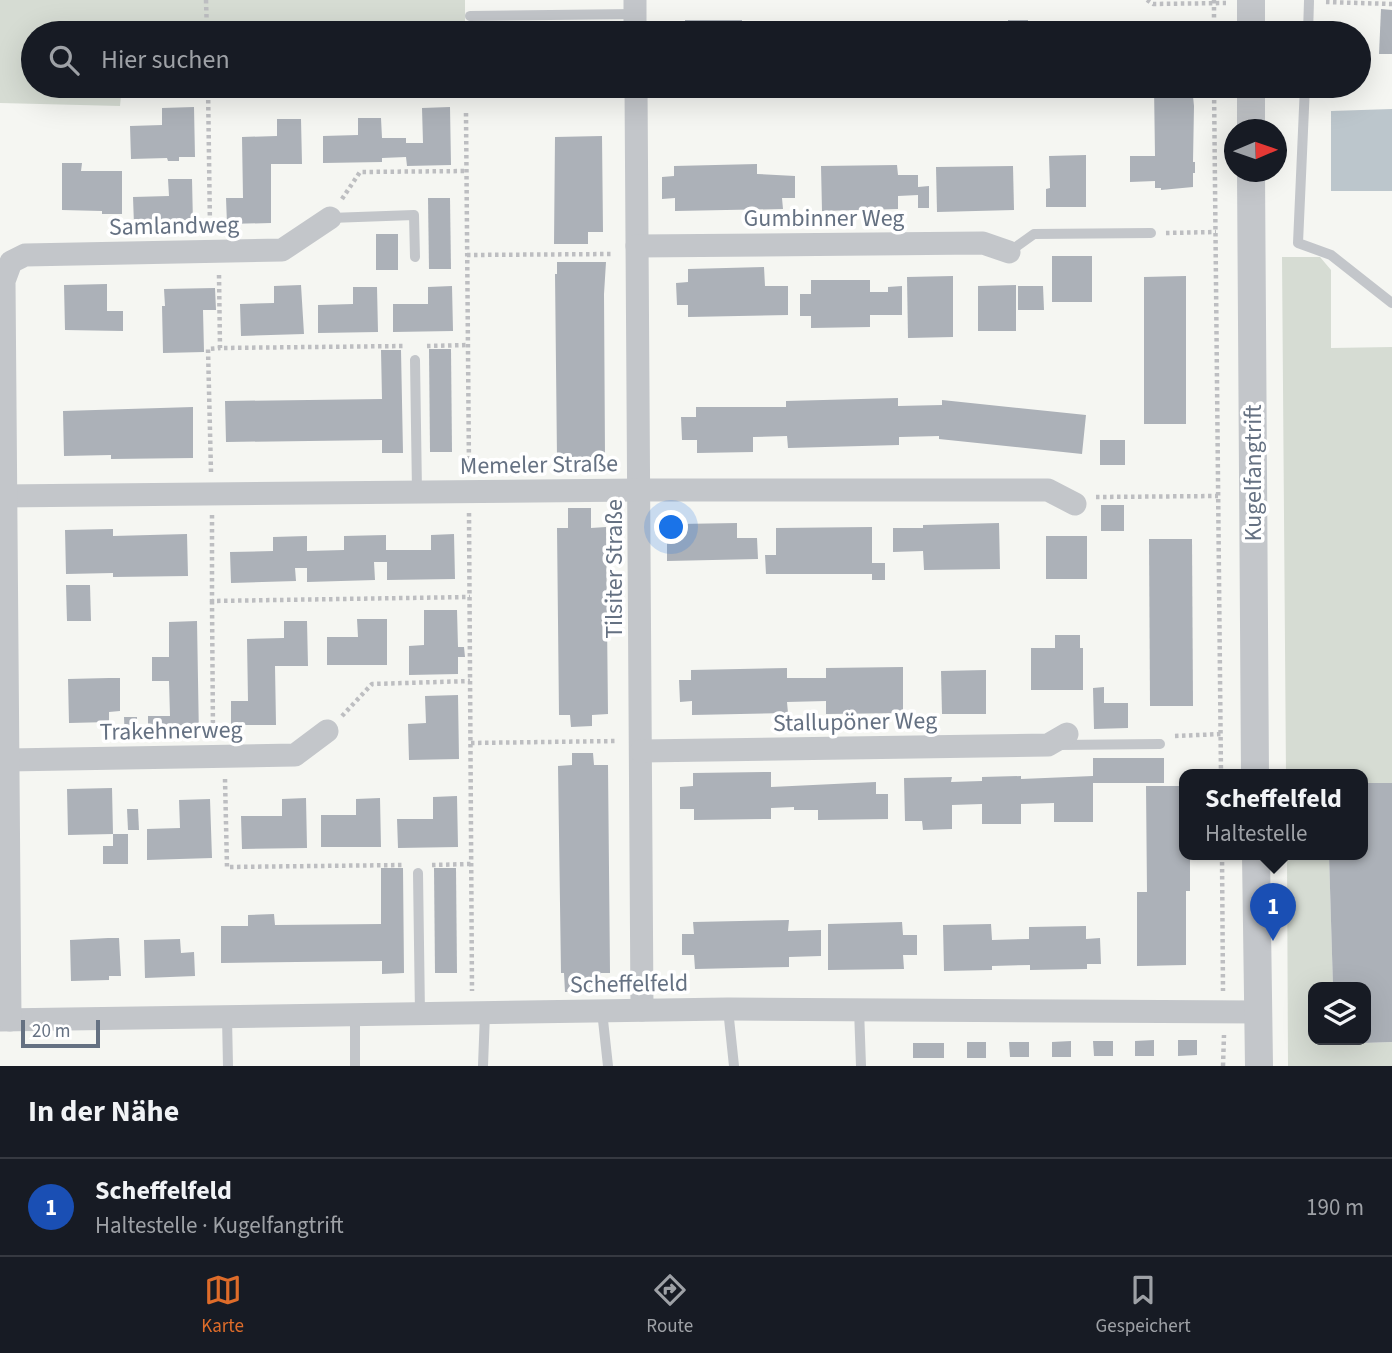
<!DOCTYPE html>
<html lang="de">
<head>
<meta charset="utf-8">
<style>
  body { margin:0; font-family:"Source Sans 3",sans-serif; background:#20242c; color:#f1f3f6 }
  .controls { position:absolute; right:21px; bottom:21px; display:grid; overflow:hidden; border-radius:14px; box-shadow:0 7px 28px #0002 }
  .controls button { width:63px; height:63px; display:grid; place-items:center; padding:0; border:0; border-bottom:2px solid #363941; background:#171b24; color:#f1f3f6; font:35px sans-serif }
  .compass { position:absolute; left:1224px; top:119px; width:63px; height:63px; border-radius:50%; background:#171b24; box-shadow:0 7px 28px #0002; rotate:88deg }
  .scale { position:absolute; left:21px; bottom:18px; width:79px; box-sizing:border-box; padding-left:7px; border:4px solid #657182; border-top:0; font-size:19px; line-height:24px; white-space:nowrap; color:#657182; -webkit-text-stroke:5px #fff; paint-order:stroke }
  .you { position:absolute; left:672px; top:528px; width:24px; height:24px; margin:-18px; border:5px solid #fff; border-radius:50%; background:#1a73e8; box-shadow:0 0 0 10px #1a73e833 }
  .badge { display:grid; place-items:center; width:46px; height:46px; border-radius:50%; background:#de6c2a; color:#fff; font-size:23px; font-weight:700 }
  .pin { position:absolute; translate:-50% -58px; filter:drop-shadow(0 2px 4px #0008) }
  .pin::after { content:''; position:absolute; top:37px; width:24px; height:21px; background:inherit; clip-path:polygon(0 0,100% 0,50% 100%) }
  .popup { position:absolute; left:1179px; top:769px; width:189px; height:91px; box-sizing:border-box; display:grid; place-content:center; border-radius:14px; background:#171b24; filter:drop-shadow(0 2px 5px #0005); font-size:23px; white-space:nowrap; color:#9ea1a6 }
  .popup b { font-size:26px; color:#f1f3f6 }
  .popup::after { content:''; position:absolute; left:50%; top:100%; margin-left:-14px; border:14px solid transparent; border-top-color:#171b24 }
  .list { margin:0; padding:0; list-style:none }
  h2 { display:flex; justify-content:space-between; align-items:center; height:91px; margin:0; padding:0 28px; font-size:30px }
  h2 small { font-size:23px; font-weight:400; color:#9ea1a6 }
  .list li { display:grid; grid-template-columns:46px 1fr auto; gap:21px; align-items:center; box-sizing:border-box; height:98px; padding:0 28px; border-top:2px solid #363941 }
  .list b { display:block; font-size:26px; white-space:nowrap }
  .list p { margin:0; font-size:23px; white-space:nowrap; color:#9ea1a6 }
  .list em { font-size:23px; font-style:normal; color:#9ea1a6 }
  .icon { flex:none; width:38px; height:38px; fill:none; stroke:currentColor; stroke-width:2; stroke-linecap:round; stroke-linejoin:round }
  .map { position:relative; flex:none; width:1392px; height:1066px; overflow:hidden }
  .search { position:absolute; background:#171b24; box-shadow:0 7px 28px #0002; left:21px; right:21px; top:21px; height:77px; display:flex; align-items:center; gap:18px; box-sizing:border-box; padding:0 24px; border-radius:38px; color:#9ea1a6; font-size:26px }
  .sheet { height:189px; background:#171b24 }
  nav { display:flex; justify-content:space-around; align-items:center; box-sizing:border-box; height:98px; border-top:2px solid #363941; background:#171b24; font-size:19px; color:#9ea1a6 }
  nav a { display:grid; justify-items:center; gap:4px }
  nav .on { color:#de6c2a }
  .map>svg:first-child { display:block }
  .green { fill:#d6dcd3 }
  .water { fill:#bcc6cc }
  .building { fill:#acb1b8 }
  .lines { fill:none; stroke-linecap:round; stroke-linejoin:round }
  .path { stroke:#bdbec1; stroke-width:4.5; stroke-dasharray:3.5 3.5; stroke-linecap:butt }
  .service { stroke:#c3c6ca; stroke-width:10 }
  .minor { stroke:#c3c6ca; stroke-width:23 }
  .tertiary { stroke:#c3c6ca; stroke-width:28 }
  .labels { text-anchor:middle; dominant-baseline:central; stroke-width:7; stroke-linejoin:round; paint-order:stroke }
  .street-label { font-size:24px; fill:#657182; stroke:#fff }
</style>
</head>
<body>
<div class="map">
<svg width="1392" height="1066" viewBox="0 0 1392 1066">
  <rect width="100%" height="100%" fill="#f5f6f2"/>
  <!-- green -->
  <g class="green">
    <polygon points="0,0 465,0 465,33 33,33 33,86 466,86 466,96 121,96 120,106 0,103"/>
    <polygon points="1282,257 1320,257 1331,270 1331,348 1392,347 1392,783 1362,783 1362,775 1286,775"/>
    <polygon points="1287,855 1329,855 1333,987 1313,987 1313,1040 1335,1040 1336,1044 1392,1042 1392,1066 1288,1066"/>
  </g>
  <!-- water -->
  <polygon class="water" points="1392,109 1392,191 1331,191 1331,111"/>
  <!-- building -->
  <g class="building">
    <polygon points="1381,9 1392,10 1392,54 1379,54"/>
    <rect x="685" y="20" width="57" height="13"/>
    <polygon points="1008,20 1028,20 1028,33 979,33 978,25 1008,24"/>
    <polygon points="1093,24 1093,33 1046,33 1046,25"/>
    <rect x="905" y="27" width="33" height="6"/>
    <rect x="791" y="30" width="75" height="3"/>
    <rect x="568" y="31" width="30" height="2"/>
    <polygon points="1154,86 1192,86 1194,106 1193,162 1195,162 1195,173 1193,173 1193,187 1161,190 1161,188 1155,188 1155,181 1130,182 1130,156 1155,156"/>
    <polygon points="194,107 195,157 179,157 179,161 168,161 167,158 131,159 130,126 162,125 162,108"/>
    <polygon points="450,107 451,165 407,166 406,157 382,158 382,162 323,163 323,136 358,135 358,118 381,118 382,138 406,138 406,143 423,143 422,108"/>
    <polygon points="277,119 301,119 302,164 271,164 271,223 227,224 226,198 243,198 242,137 277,136"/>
    <polygon points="602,136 603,232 588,232 588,244 554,244 555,137"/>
    <polygon points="1086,155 1086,207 1046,207 1046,189 1050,188 1049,156"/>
    <polygon points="62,163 82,163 81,171 122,171 122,214 102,214 102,211 62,210"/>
    <polygon points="757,164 757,174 795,176 795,198 782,198 783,209 675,211 675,198 662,199 662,177 674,176 674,166"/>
    <polygon points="897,165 898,175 918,175 918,187 929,186 929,208 918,208 918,195 898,196 898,209 822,211 821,166"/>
    <polygon points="1013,166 1014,210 937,212 936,167"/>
    <polygon points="168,179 192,179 193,224 134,225 133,197 169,196"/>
    <polygon points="428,198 450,198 451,269 429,269"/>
    <rect x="376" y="234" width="22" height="36"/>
    <rect x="1052" y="256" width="40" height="46"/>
    <polygon points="557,262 606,262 604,294 605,457 588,457 588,468 567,468 567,458 557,458 555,274 557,274"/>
    <polygon points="764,267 765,286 788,286 788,315 688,317 688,305 677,305 676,283 688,282 688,269"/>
    <polygon points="953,276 953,337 908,338 907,277"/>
    <polygon points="1186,276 1186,424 1144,424 1144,277"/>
    <polygon points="811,280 870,280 870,292 888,292 888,287 902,286 902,315 870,315 870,327 811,328 811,316 800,316 800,294 811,294"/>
    <polygon points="107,284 107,311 123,311 123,331 65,330 64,285"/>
    <polygon points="301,285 304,334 241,336 240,304 274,303 274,286"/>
    <polygon points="1016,285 1016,331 978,331 978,286"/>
    <polygon points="452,286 453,331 393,332 393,304 428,304 428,287"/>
    <polygon points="1018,286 1043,286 1044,310 1018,310"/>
    <polygon points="353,287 377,287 378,332 318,333 318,305 353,304"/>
    <polygon points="215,288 216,310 203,310 204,352 163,353 162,306 165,306 164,289"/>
    <polygon points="429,349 451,349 452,452 430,452"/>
    <polygon points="381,350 401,350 403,453 382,453 382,440 226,442 225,401 382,399"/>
    <polygon points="898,398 898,406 942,405 942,400 1086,415 1082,454 939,439 939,436 899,437 899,445 788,448 787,436 753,437 753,452 697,453 697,440 682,440 681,417 696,417 696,407 786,407 786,401"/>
    <polygon points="193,407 193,458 111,459 111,455 64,456 63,411"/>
    <rect x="1100" y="440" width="25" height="25"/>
    <rect x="1101" y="505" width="23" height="26"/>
    <polygon points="568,508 591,508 591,528 606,527 608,714 592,715 592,726 571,727 570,715 559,715 557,528 568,528"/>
    <polygon points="737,523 737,538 757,538 758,559 667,561 667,538 680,538 679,524"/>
    <polygon points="999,523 1000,569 924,570 923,551 893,552 893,528 923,528 923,525"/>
    <polygon points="872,527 872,563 885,563 885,580 872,580 872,574 766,574 765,555 776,555 776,528"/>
    <polygon points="113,529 113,536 187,534 188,576 113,577 113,573 66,574 65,530"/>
    <polygon points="454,534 455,579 387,580 387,562 374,562 375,580 307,582 307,568 295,568 296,581 231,583 230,552 273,551 273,537 307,536 307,551 344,550 344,536 386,535 386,550 431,550 431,535"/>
    <rect x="1046" y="536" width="41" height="43"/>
    <polygon points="1149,539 1192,539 1193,706 1150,706"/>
    <polygon points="66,585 90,585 91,621 67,621"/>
    <polygon points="424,610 457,610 458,647 464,647 465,657 458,657 458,674 409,675 409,646 424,645"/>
    <polygon points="357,619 387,619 387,665 327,665 327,637 358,637"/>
    <polygon points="197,621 199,739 148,740 148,716 170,716 169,681 152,681 152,657 169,657 169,622"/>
    <polygon points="284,621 307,621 308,666 275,666 276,725 231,725 231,701 248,701 247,639 284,638"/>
    <polygon points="1055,635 1080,635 1080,648 1083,648 1083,690 1031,690 1031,648 1055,648"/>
    <polygon points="903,667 903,713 826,714 826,701 787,702 788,713 692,715 692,701 680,702 679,680 691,680 691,670 787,668 787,678 826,678 826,668"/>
    <polygon points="986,670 986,714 942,714 941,671"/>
    <polygon points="109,678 120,678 120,711 109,712 109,722 69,723 68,679"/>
    <polygon points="1104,687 1104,703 1128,703 1128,728 1094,729 1093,688"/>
    <polygon points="458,695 459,759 409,760 408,724 426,723 425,696"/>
    <polygon points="124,717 137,717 137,740 125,741"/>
    <polygon points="572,753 593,753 594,765 608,765 610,973 601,973 601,991 565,992 564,973 561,973 558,766 572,765"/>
    <polygon points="1093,758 1164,758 1164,783 1093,783 1093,822 1054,822 1054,803 1021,804 1021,824 982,824 982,804 952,805 952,829 923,830 922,821 905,821 904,778 952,777 951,782 982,781 982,777 1021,776 1021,779 1093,776"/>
    <polygon points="771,772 771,787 876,782 876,794 888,794 888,819 818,820 818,810 794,810 794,807 771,808 771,819 694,820 694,809 680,809 680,787 693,786 693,773"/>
    <polygon points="1362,783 1392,783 1392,1042 1335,1044 1335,1040 1366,1040 1366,987 1333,987 1329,855 1362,855"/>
    <polygon points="1146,786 1184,786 1184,855 1190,855 1190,891 1186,891 1186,965 1137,966 1137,892 1147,892"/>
    <polygon points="112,788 113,834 128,834 128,864 103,864 103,846 113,846 113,834 68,835 67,789"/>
    <polygon points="457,796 458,847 398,848 397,819 433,819 433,797"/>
    <polygon points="306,798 307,848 242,849 241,816 282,816 282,799"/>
    <polygon points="380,798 381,847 321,847 321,815 356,815 356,799"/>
    <polygon points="210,799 212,858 147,860 147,829 180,828 179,800"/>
    <polygon points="127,809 138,809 139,830 128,830"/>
    <polygon points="381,868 403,868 404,973 382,974 382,961 221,963 221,926 248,926 248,915 274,914 275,925 381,924"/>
    <polygon points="434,868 456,868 457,973 435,973"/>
    <polygon points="789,920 788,931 821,930 821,956 789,957 789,967 695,969 694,955 682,955 682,934 694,934 693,922"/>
    <polygon points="902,922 903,935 917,935 917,955 903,955 904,969 828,970 828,924"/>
    <polygon points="991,924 992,940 1029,939 1029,927 1086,926 1086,939 1100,938 1101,964 1087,964 1087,969 1030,970 1030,965 992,966 992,970 944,971 943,925"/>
    <polygon points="108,938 119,938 121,976 109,976 109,980 71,981 70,940"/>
    <polygon points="180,939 181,953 194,952 195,976 145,978 144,940"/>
    <polygon points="1154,1040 1154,1056 1135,1056 1135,1041"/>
    <polygon points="1178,1040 1197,1040 1197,1055 1178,1056"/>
    <polygon points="1071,1041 1071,1057 1052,1057 1052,1042"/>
    <polygon points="1093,1041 1113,1041 1113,1056 1094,1056"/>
    <rect x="967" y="1042" width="19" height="16"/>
    <polygon points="1009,1042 1029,1042 1029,1057 1010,1057"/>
    <rect x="913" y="1043" width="31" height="15"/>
  </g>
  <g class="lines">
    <!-- path -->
    <g class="path">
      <polyline points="206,0 207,33"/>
      <polyline points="1147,0 1153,4 1226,3"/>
      <polyline points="1214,0 1214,33"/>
      <polyline points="1326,2 1392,4"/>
      <polyline points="208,86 210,228"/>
      <polyline points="1214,86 1221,775"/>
      <polyline points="466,113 469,469"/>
      <polyline points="342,199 360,172 467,171"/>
      <polyline points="1166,233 1216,232"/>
      <polyline points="467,255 613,254"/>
      <polyline points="219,275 220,348 404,346"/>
      <polyline points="427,346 468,345"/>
      <polyline points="211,472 208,349 220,348"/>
      <polyline points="1096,497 1218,496"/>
      <polyline points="469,513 472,991"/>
      <polyline points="212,515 212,601 470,597"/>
      <polyline points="212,601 213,733"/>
      <polyline points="342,716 372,684 470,681"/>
      <polyline points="1175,736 1221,734"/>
      <polyline points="471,743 617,741"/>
      <polyline points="225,779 227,867 403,865"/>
      <polyline points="1222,855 1223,991"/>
      <polyline points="432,865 471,864"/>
      <polyline points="1223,1066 1224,1035"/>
    </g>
    <!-- service -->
    <g class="service">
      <polyline points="470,16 635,14"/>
      <polyline points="1308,33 1309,1"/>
      <polyline points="1305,86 1298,243 1331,255 1392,303"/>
      <polyline points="472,90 636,88"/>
      <polyline points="330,218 414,215 415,257"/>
      <polyline points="1009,252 1034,234 1151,233"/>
      <polyline points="415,360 417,492"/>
      <polyline points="1058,745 1160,744"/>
      <polyline points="418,873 420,1014"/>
      <polyline points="728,1009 734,1066"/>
      <polyline points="859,1009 861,1066"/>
      <polyline points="602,1011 608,1066"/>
      <polyline points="355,1016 355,1066"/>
      <polyline points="227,1018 228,1066"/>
      <polyline points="483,1066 485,1013"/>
    </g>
    <!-- minor -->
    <g class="minor">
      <polyline points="635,0 635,33"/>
      <polyline points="636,86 642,1010"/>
      <polyline points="637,246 983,243 1009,252"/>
      <polyline points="0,496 639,490 1048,490 1075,504"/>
      <polyline points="641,751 1048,745 1067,734"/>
      <polyline points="8,760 295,755 327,731"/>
      <polyline points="0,1020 728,1009 1258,1012"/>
      <polyline points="10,1020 4,281 11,262 25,255 282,250 330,218"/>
    </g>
    <!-- tertiary -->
    <g class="tertiary">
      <polyline points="1251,33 1251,0"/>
      <polyline points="1251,86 1251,130"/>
      <polyline points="1251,172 1255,775"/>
      <polyline points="1256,855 1259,1066"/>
    </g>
  </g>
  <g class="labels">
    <!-- street labels -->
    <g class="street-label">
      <text x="824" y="218">Gumbinner Weg</text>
      <text transform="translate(174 226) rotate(-1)">Samlandweg</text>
      <text transform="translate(539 465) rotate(-1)">Memeler Straße</text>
      <text transform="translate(1253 473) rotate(-90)">Kugelfangtrift</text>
      <text transform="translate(614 569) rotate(-90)">Tilsiter Straße</text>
      <text transform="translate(855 722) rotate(-1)">Stallupöner Weg</text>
      <text transform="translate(171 731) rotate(-1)">Trakehnerweg</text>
      <text transform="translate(629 984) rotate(-1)">Scheffelfeld</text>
    </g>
  </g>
</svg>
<div class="controls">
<button><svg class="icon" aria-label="layers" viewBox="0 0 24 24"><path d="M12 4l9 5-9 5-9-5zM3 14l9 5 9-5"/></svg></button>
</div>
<svg class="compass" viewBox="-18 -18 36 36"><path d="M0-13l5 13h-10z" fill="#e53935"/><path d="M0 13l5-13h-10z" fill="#9ea1a6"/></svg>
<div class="scale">20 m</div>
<div class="you"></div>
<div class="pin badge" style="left:1273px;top:941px;background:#1a4fb4">1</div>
<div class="popup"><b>Scheffelfeld</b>Haltestelle</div>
<div class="search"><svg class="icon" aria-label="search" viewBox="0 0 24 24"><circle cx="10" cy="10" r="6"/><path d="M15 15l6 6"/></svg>Hier suchen</div>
</div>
<section class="sheet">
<h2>In der Nähe<small></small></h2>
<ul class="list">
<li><span class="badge" style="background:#1a4fb4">1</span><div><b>Scheffelfeld</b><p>Haltestelle · Kugelfangtrift</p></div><em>190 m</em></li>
</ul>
</section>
<nav>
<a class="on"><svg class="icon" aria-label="map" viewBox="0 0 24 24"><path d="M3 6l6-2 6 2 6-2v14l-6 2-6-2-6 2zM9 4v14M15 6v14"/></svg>Karte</a>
<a><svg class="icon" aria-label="directions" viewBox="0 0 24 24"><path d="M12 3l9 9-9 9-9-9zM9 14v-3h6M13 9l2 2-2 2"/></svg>Route</a>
<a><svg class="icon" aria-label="saved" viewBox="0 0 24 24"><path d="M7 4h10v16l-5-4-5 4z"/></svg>Gespeichert</a>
</nav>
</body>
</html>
